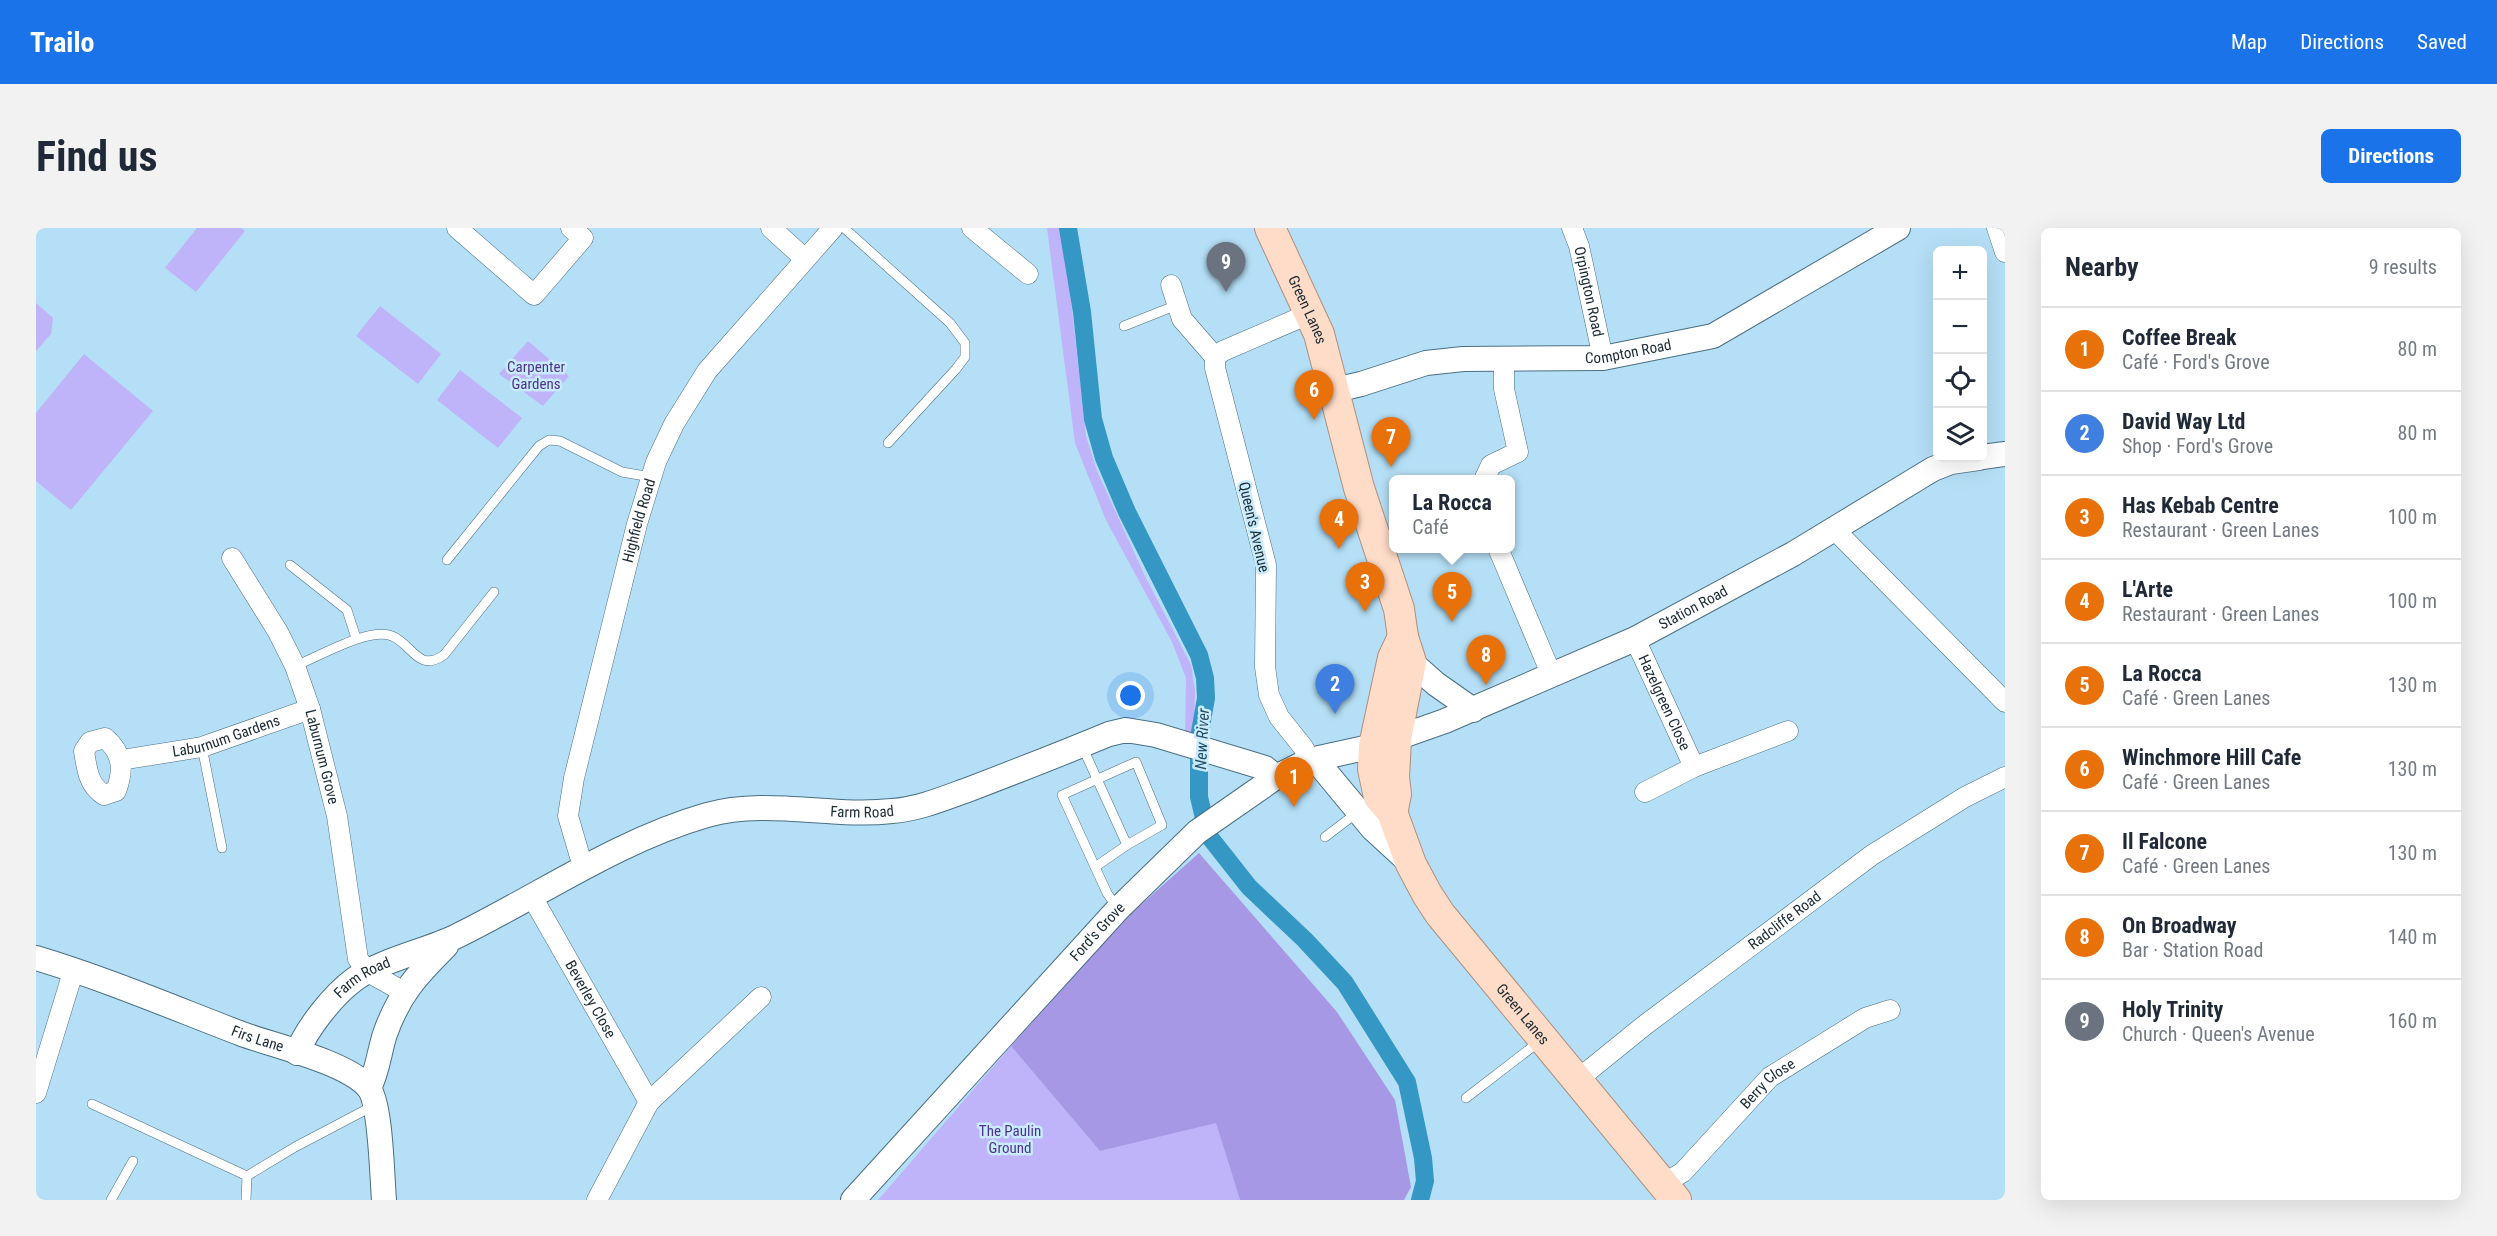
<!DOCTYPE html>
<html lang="en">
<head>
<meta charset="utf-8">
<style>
  body { margin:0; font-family:"Roboto Condensed",sans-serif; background:#f2f2f3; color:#1f2937 }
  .controls { position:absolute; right:18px; top:18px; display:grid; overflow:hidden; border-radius:9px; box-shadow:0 6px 24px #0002 }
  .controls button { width:54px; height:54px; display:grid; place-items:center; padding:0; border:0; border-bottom:2px solid #e0e1e3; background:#fff; color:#1f2937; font:30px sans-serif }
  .you { position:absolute; left:1095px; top:468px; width:21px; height:21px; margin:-15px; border:4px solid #fff; border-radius:50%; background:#1a73e8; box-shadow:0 0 0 9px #1a73e833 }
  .badge { display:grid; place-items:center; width:39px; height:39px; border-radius:50%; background:#1a73e8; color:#fff; font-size:20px; font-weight:700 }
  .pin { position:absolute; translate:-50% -50px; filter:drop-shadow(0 2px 3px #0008) }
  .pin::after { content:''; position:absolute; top:32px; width:21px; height:18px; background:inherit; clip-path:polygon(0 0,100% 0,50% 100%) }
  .popup { position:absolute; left:1353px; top:247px; width:126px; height:78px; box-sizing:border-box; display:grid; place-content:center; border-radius:9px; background:#fff; filter:drop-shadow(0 2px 4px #0005); font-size:20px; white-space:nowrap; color:#747a83 }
  .popup b { font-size:22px; color:#1f2937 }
  .popup::after { content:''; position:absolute; left:50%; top:100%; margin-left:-12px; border:12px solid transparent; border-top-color:#fff }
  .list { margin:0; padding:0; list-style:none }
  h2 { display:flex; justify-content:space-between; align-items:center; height:78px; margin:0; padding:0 24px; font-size:26px }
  h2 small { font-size:20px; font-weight:400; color:#747a83 }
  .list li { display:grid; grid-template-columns:39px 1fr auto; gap:18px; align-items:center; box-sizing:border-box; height:84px; padding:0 24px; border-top:2px solid #e0e1e3 }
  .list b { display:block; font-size:22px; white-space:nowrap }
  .list p { margin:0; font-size:20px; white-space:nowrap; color:#747a83 }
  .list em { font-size:20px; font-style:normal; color:#747a83 }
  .icon { flex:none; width:33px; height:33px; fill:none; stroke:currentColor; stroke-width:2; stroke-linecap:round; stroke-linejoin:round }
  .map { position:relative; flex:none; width:1969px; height:972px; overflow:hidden; border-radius:9px }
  header { display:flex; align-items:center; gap:36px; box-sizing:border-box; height:84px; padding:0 30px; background:#1a73e8; color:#fff }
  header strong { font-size:28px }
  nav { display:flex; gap:33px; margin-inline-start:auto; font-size:21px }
  .intro { display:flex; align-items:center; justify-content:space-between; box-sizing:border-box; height:144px; padding:0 36px }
  h1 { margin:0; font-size:42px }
  .button { padding:15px 27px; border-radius:9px; background:#1a73e8; color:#fff; font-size:21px; font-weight:700 }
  main { display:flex; gap:36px; padding:0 36px }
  aside { flex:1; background:#fff; border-radius:9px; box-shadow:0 6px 24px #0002 }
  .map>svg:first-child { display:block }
  .green { fill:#bfb3f9 }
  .forest { fill:#a798e6 }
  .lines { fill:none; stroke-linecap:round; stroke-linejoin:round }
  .canal { stroke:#3497c4; stroke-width:18 }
  .service-casing { stroke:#497084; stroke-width:10 }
  .minor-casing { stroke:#497084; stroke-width:21 }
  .tertiary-casing { stroke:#497084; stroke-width:26 }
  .primary-casing { stroke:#ae8f7d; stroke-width:32 }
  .service { stroke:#fff; stroke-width:9 }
  .minor { stroke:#fff; stroke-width:20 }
  .tertiary { stroke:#fff; stroke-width:24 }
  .primary { stroke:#fedcc8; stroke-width:30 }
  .labels { text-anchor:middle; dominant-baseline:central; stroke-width:5; stroke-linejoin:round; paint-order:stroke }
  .street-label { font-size:15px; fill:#1a2b34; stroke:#c9ebfe }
  .park-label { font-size:15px; fill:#4c328b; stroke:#c9ebfe }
  .water-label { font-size:16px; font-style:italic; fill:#264e62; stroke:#c9ebfe }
</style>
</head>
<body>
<header>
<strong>Trailo</strong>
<nav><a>Map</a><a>Directions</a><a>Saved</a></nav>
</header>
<div class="intro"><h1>Find us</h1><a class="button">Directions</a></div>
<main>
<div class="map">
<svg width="1969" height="972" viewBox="0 0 1969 972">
  <rect width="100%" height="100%" fill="#b5dff6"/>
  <!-- green -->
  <g class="green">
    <polygon points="161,0 205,0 209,3 160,64 129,40"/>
    <polygon points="1011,0 1027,0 1050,208 1061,243 1108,346 1155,437 1159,463 1158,510 1149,509 1150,450 1136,414 1070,292 1039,215"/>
    <polygon points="0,75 17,90 15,106 0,123"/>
    <polygon points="344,78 405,126 382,156 320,108"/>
    <polygon points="492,113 533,148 507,178 463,146"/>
    <polygon points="48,126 117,183 35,282 0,253 0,185"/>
    <polygon points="424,142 486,190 462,220 401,172"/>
    <polygon points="975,818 1064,923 1180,894 1204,972 842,972"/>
  </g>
  <!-- forest -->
  <polygon class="forest" points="1163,625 1301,784 1359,872 1375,959 1368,972 1204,972 1180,895 1064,923 975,818 1091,689"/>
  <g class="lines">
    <!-- canal -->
    <polyline class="canal" points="1032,0 1046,84 1057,191 1068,230 1091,284 1163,427 1169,450 1170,470 1163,510 1163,569 1172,607 1213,659 1269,712 1309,755 1371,854 1387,930 1389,953 1384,972"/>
    <!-- service casing -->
    <g class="service-casing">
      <g id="service">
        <polyline points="808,0 914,95 929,115 929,129 920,141 852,215"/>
        <polyline points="1088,98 1141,77"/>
        <polyline points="411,332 503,218 513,212 524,213 586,244 615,249"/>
        <polyline points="254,337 311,382 320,410"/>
        <path d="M259,438C282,429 332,399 356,408C376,416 382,445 408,427L458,364"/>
        <polyline points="1046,518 1091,617 1059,639"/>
        <polyline points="166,519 186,620"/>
        <polyline points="1289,609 1322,584"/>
        <polyline points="1082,681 1071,665 1026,567 1100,534 1126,597 1091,617"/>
        <polyline points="1430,870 1504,813"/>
        <polyline points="56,876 211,948 259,919 337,878"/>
        <polyline points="75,972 97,933"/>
        <polyline points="210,972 211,948"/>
      </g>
    </g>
    <!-- minor casing -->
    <g class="minor-casing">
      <g id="minor">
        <polyline points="421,0 498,67 547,10 535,0"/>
        <polyline points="735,0 769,31"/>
        <polyline points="936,0 992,46"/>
        <path id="s1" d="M1536,0L1543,18L1567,130"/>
        <polyline points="1961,0 1969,24"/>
        <polyline points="1135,57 1146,91 1179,129"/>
        <polyline points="1448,252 1455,237 1482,224 1468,161 1468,131"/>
        <polyline points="1797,300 1969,474"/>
        <polyline points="1462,320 1516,448"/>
        <path id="s2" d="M196,330L242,404L259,438L274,481L301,588L322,731L332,744L368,764"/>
        <path id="s3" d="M1599,411L1658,539"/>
        <path d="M69,510C87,525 88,542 80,563L68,567C52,557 51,541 48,523L54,514Z"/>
        <path id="s4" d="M85,532L166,519L274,481"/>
        <polyline points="1274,532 1267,519 1243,489 1233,467 1229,439 1230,337 1179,140 1179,129 1187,123 1275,85"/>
        <polyline points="1609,564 1658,539 1752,503"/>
        <path id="s5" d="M547,639L532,588L538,550L601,296L620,234L638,196L671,143L797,0"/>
        <path id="s6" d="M495,667L613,874"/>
        <path id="s7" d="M1541,852L1609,797L1836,627L1929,569L1969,549"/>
        <polyline points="0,865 38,741"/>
        <path id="s8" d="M1627,956L1647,944L1734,849L1829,790L1854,782"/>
        <polyline points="561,972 613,874 725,769"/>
      </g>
    </g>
    <!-- tertiary casing -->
    <g class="tertiary-casing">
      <g id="tertiary">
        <path id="s9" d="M1299,162L1325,156L1390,135L1427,131L1567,130L1677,108L1862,0"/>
        <polyline points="1946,229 1969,226"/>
        <polyline points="1375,434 1400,456 1437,482"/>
        <polyline points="1279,531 1337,601 1374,635"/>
        <path id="s10" d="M0,730C70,751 138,780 206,806C239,818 310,834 332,859C345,874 346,950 348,972"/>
        <path id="s11" d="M261,825C271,800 297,767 319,751C346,732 389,723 419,709C503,668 581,613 671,587C732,570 795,590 856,583C883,581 909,570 934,561C981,543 1027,525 1073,506L1090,502L1120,507L1229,540L1240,549"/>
        <path d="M333,860C342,842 343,824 349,806C363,766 381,747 410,718"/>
        <path id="s12" d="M817,972L1082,681L1161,604L1240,549L1274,532L1338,518L1409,493L1599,411L1757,326L1897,241L1915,234L1943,230"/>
      </g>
    </g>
    <!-- primary casing -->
    <g class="primary-casing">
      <g id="primary">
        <path id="s13" d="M1234,0L1283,106L1323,260L1363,381L1367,409L1375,434L1360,511L1358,549L1360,566L1357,581"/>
        <path id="s14" d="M1367,409L1357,430L1338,518L1337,541L1343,569L1356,584L1375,636L1391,666L1404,686L1640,972"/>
      </g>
    </g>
    <!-- service -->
    <use href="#service" class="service"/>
    <!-- minor -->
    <use href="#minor" class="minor"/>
    <!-- tertiary -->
    <use href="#tertiary" class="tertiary"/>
    <!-- primary -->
    <use href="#primary" class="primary"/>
  </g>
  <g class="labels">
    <!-- street labels -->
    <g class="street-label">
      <text stroke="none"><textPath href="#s1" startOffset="66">Orpington Road</textPath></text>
      <text stroke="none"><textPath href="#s13" startOffset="90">Green Lanes</textPath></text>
      <text stroke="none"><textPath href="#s9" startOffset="298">Compton Road</textPath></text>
      <text stroke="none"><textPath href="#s5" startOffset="357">Highfield Road</textPath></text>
      <text transform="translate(1218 299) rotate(77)">Queen's Avenue</text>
      <text stroke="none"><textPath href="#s12" startOffset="1052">Station Road</textPath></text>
      <text stroke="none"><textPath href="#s3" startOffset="70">Hazelgreen Close</textPath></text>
      <text stroke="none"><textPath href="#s4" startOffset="108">Laburnum Gardens</textPath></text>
      <text stroke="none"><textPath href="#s2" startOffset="220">Laburnum Grove</textPath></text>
      <text stroke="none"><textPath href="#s11" startOffset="640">Farm Road</textPath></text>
      <text stroke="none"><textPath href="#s7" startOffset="262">Radcliffe Road</textPath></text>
      <text stroke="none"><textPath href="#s12" startOffset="363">Ford's Grove</textPath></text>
      <text stroke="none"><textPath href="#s11" startOffset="102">Farm Road</textPath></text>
      <text stroke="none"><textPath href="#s6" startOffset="120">Beverley Close</textPath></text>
      <text stroke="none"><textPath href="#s14" startOffset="428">Green Lanes</textPath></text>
      <text stroke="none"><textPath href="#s10" startOffset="236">Firs Lane</textPath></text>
      <text stroke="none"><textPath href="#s8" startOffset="146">Berry Close</textPath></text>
    </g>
    <!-- park labels -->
    <g class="park-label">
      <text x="500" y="139">Carpenter<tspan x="500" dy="17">Gardens</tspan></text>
      <text x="974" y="903">The Paulin<tspan x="974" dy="17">Ground</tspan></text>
    </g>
    <!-- water labels -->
    <g class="water-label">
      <text transform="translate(1166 511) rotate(-87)">New River</text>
    </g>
  </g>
</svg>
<div class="controls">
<button>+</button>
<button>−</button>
<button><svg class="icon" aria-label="locate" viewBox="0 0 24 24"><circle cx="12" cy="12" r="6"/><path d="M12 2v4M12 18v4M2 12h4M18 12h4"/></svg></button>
<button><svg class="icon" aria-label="layers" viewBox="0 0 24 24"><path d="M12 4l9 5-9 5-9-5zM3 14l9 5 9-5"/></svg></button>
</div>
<div class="you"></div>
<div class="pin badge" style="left:1258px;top:579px;background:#e8710a">1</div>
<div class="pin badge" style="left:1299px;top:486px;background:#3f7fe0">2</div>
<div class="pin badge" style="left:1329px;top:384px;background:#e8710a">3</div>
<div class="pin badge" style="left:1303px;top:321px;background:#e8710a">4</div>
<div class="pin badge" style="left:1416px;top:394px;background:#e8710a">5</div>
<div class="popup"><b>La Rocca</b>Café</div>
<div class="pin badge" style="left:1278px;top:192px;background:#e8710a">6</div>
<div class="pin badge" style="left:1355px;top:239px;background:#e8710a">7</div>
<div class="pin badge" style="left:1450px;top:457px;background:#e8710a">8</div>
<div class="pin badge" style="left:1190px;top:64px;background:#6b7280">9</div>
</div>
<aside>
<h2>Nearby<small>9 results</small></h2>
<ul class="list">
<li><span class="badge" style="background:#e8710a">1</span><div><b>Coffee Break</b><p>Café · Ford's Grove</p></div><em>80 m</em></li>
<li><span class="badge" style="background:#3f7fe0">2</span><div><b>David Way Ltd</b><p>Shop · Ford's Grove</p></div><em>80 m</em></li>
<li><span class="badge" style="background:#e8710a">3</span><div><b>Has Kebab Centre</b><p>Restaurant · Green Lanes</p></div><em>100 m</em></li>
<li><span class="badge" style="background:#e8710a">4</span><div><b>L'Arte</b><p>Restaurant · Green Lanes</p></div><em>100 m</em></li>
<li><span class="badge" style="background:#e8710a">5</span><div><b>La Rocca</b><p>Café · Green Lanes</p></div><em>130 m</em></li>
<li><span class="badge" style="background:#e8710a">6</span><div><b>Winchmore Hill Cafe</b><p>Café · Green Lanes</p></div><em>130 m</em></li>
<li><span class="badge" style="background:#e8710a">7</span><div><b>Il Falcone</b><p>Café · Green Lanes</p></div><em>130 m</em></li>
<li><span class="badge" style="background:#e8710a">8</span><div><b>On Broadway</b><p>Bar · Station Road</p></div><em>140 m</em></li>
<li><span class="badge" style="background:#6b7280">9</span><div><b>Holy Trinity</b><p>Church · Queen's Avenue</p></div><em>160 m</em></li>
</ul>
</aside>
</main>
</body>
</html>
